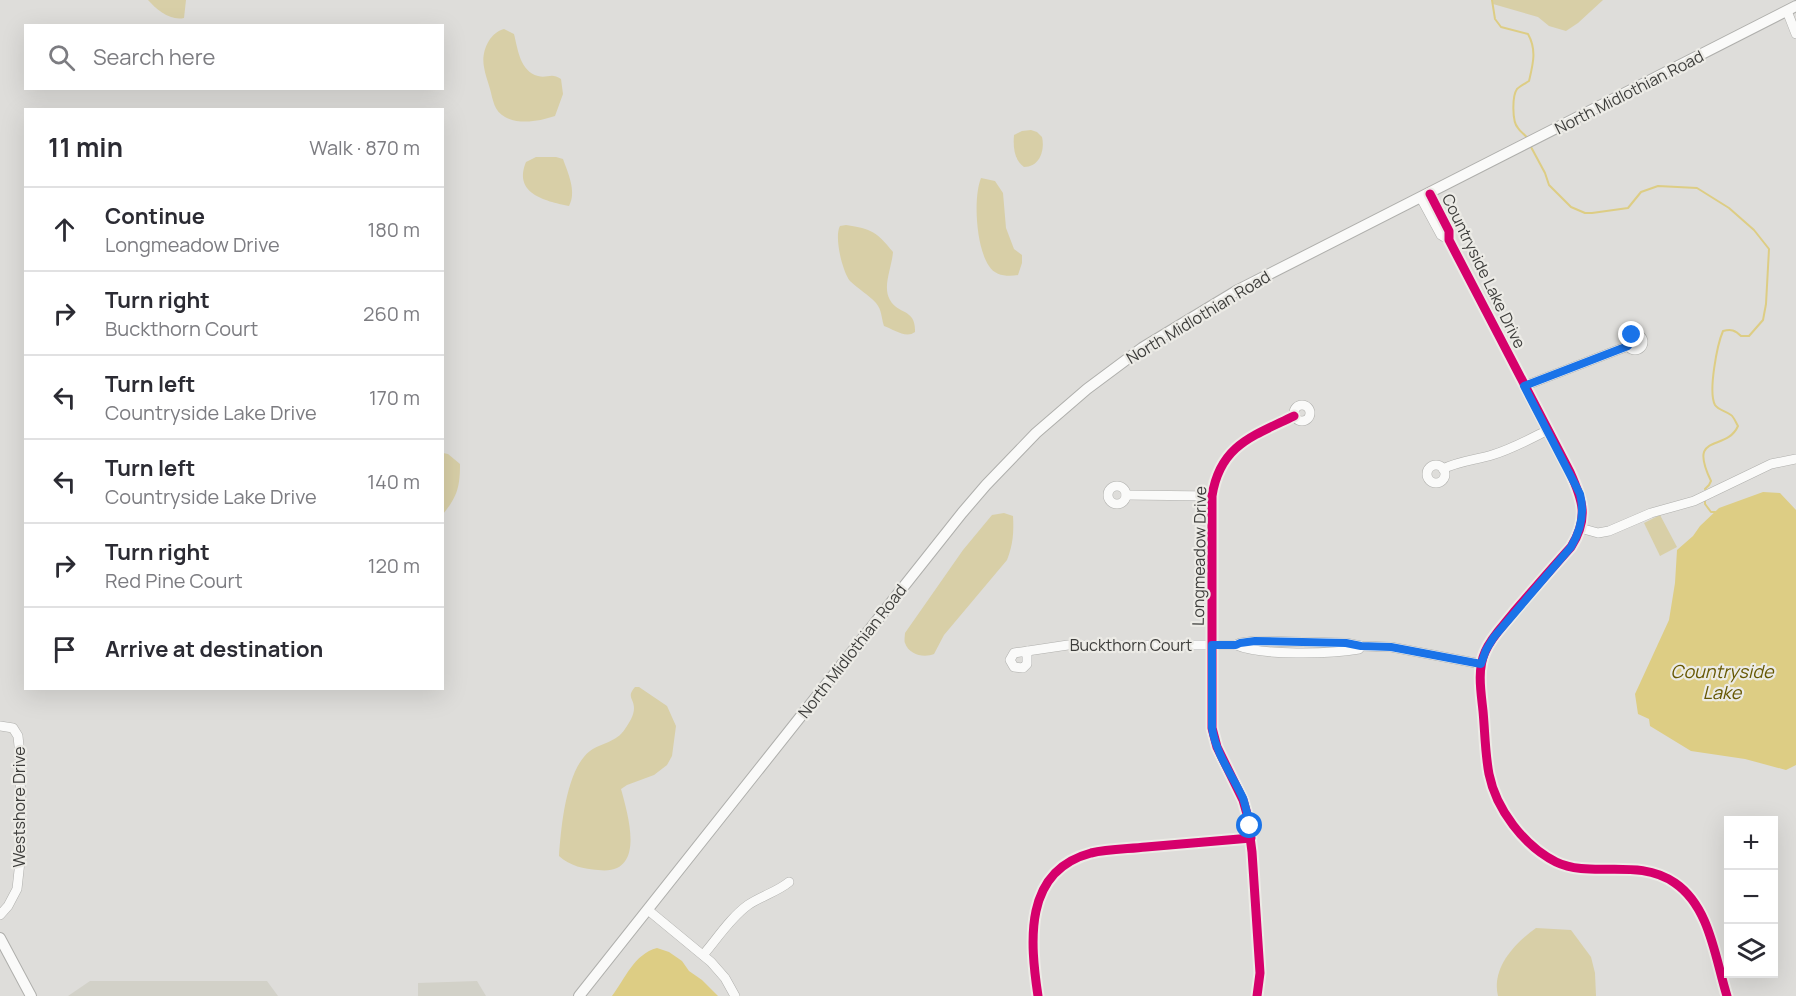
<!DOCTYPE html>
<html lang="en">
<head>
<meta charset="utf-8">
<style>
  body { margin:0; font-family:Manrope,sans-serif; background:#f2f2f3; color:#2b2b33 }
  .controls { position:absolute; right:18px; bottom:18px; display:grid; overflow:hidden; border-radius:0px; box-shadow:0 6px 24px #0002 }
  .controls button { width:54px; height:54px; display:grid; place-items:center; padding:0; border:0; border-bottom:2px solid #e1e1e2; background:#fff; color:#2b2b33; font:30px sans-serif }
  .stop { position:absolute; width:18px; height:18px; margin:-14px; border:4px solid #1a73e8; border-radius:50%; background:#fff }
  .stop.end { background:#1a73e8; border-color:#fff; box-shadow:0 2px 6px #0008 }
  .list { margin:0; padding:0; list-style:none }
  h2 { display:flex; justify-content:space-between; align-items:center; height:78px; margin:0; padding:0 24px; font-size:26px }
  h2 small { font-size:20px; font-weight:400; color:#7c7c81 }
  .list li { display:grid; grid-template-columns:39px 1fr auto; gap:18px; align-items:center; box-sizing:border-box; height:84px; padding:0 24px; border-top:2px solid #e1e1e2 }
  .list b { display:block; font-size:22px; white-space:nowrap }
  .list p { margin:0; font-size:20px; white-space:nowrap; color:#7c7c81 }
  .list em { font-size:20px; font-style:normal; color:#7c7c81 }
  .icon { flex:none; width:33px; height:33px; fill:none; stroke:currentColor; stroke-width:2; stroke-linecap:round; stroke-linejoin:round }
  .map { position:relative; flex:none; width:1796px; height:996px; overflow:hidden }
  .search { position:absolute; background:#fff; box-shadow:0 6px 24px #0002; left:24px; top:24px; width:420px; height:66px; display:flex; align-items:center; gap:15px; box-sizing:border-box; padding:0 21px; border-radius:0px; color:#7c7c81; font-size:22px }
  .panel { position:absolute; background:#fff; box-shadow:0 6px 24px #0002; left:24px; top:108px; width:420px; height:582px; border-radius:0px }
  .map>svg:first-child { display:block }
  .built { fill:#d2d1c8 }
  .green { fill:#d8cfa7 }
  .water { fill:#ddcd84 }
  .lines { fill:none; stroke-linecap:round; stroke-linejoin:round }
  .stream { stroke:#ddcd84; stroke-width:2 }
  .minor-casing { stroke:#afafac; stroke-width:10 }
  .major-casing { stroke:#afafac; stroke-width:12 }
  .minor { stroke:#fafaf9; stroke-width:9 }
  .major { stroke:#fafaf9; stroke-width:10 }
  .cycleway-casing { stroke:#ecebe6; stroke-width:13 }
  .cycleway { stroke:#d6006c; stroke-width:9 }
  .route { stroke:#1a73e8; stroke-width:8 }
  .labels { text-anchor:middle; dominant-baseline:central; stroke-width:4.5; stroke-linejoin:round; paint-order:stroke }
  .street-label { font-size:16px; fill:#3d3d3b; stroke:#ecebe6 }
  .water-label { font-size:18px; font-style:italic; fill:#665703; stroke:#ecebe6 }
</style>
</head>
<body>
<div class="map">
<svg width="1796" height="996" viewBox="0 0 1796 996">
  <rect width="100%" height="100%" fill="#deddda"/>
  <!-- built -->
  <g class="built">
    <polygon points="90,981 267,981 278,996 68,996"/>
    <polygon points="477,981 486,996 418,996 418,983"/>
  </g>
  <!-- green -->
  <g class="green">
    <path d="M148,0H186L184,18C170,21 157,10 148,0Z"/>
    <polygon points="1492,0 1603,0 1578,23 1566,31 1549,26 1538,17 1493,4"/>
    <path d="M504,29L514,34C518,50 520,71 538,76C547,79 551,72 561,79L563,94L555,116C540,121 520,125 505,117C494,111 493,100 490,89C488,82 485,74 484,67C481,52 489,33 504,29Z"/>
    <path d="M1031,130L1037,132L1042,137C1045,150 1040,167 1024,167C1014,160 1013,147 1014,135L1022,131Z"/>
    <path d="M536,157H556L563,159C568,173 577,192 569,206C544,201 513,193 526,162Z"/>
    <path d="M981,178L995,181L1003,193L1006,228L1014,249L1022,255V263L1018,275C1008,277 995,276 989,266C976,247 973,198 981,178Z"/>
    <path d="M846,225C872,229 877,232 893,252C892,267 882,287 890,300C898,315 916,308 915,332C906,339 893,329 884,326C881,317 882,310 876,303C868,294 858,289 850,281C842,271 834,236 840,226Z"/>
    <path d="M443,453L448,454L460,464C460,487 457,497 443,514Z"/>
    <path d="M1004,513L1013,516C1014,532 1013,545 1007,560L944,635L934,654C924,658 909,655 905,643C904,642 905,634 905,633L963,550L992,515Z"/>
    <polygon points="1660,515 1677,547 1660,556 1644,523"/>
    <path d="M635,687H639L667,706L676,726L672,756L667,765L654,775L627,785L621,789C628,815 647,876 598,870C584,869 570,866 559,856C561,828 566,769 590,751C601,743 617,742 625,729C629,723 634,716 634,708C634,698 626,697 635,687Z"/>
    <path d="M1536,928L1571,930L1591,957L1595,973L1596,996H1498C1491,968 1515,943 1536,928Z"/>
  </g>
  <!-- water -->
  <g class="water">
    <polygon points="1763,492 1780,493 1796,510 1796,765 1786,770 1745,759 1691,751 1650,726 1649,719 1638,714 1635,694 1669,620 1675,583 1677,550 1693,536 1700,526 1719,508"/>
    <path d="M657,948L669,952L682,961L689,971L702,980L718,996H612C625,979 634,954 657,948Z"/>
  </g>
  <g class="lines">
    <!-- stream -->
    <g class="stream">
      <path d="M1492,0L1495,19L1501,27L1528,34C1537,50 1533,64 1529,81C1526,83 1520,86 1517,89C1512,96 1512,122 1518,128C1521,133 1525,134 1528,139"/>
      <path d="M1531,147L1545,173L1549,185L1571,207L1585,213H1592L1628,208L1641,192L1658,186L1697,188L1729,208L1754,230L1769,249L1766,304L1763,320L1749,336H1741C1735,330 1731,329 1723,331C1717,345 1708,392 1715,405C1718,410 1726,411 1731,415C1734,417 1736,423 1738,426C1726,453 1687,431 1711,481L1709,485L1705,489"/>
      <polyline points="1705,501 1705,504 1711,512 1715,512"/>
    </g>
    <!-- minor casing -->
    <g class="minor-casing">
      <g id="minor">
        <polyline points="1787,11 1796,34"/>
        <path d="M1430,194L1449,231V240L1570,472C1583,501 1589,518 1571,547C1552,568 1533,590 1514,612C1504,625 1491,637 1485,652C1477,670 1481,692 1483,711C1485,732 1485,753 1489,774C1496,809 1524,846 1556,862C1591,879 1638,857 1675,883C1710,907 1715,958 1727,996"/>
        <polyline points="1421,198 1441,235 1449,240"/>
        <circle cx="1635" cy="342" r="8"/>
        <polyline points="1524,386 1628,346"/>
        <circle cx="1302" cy="413" r="8"/>
        <circle cx="1436" cy="474" r="9"/>
        <path d="M1443,469C1459,461 1476,460 1492,455C1512,449 1530,439 1548,430"/>
        <circle cx="1117" cy="495" r="9"/>
        <polyline points="1126,495 1212,496"/>
        <polyline points="1580,528 1598,533 1609,531 1651,513 1694,501 1771,464 1796,459"/>
        <polyline points="1236,645 1240,643 1255,641 1346,643 1361,646 1391,647 1481,664"/>
        <path d="M1027,651V664L1023,668L1014,667L1010,660L1014,653L1068,645H1236C1261,656 1331,654 1359,649L1361,646"/>
        <polyline points="0,726 13,728 18,736 20,756 21,852 17,889 8,906 0,915"/>
        <polyline points="648,910 711,962 725,978 735,996"/>
        <path d="M703,955C717,939 730,918 748,905C761,896 777,892 789,882"/>
        <path d="M1038,996C1030,942 1023,871 1091,853C1108,849 1128,849 1146,847C1181,844 1216,841 1251,838"/>
        <path d="M1257,996L1260,973L1252,852L1247,814L1243,800L1217,747L1212,728V496C1220,445 1253,436 1294,416"/>
      </g>
    </g>
    <!-- major casing -->
    <g class="major-casing">
      <g id="major">
        <polyline points="0,938 31,996"/>
        <polyline points="579,996 962,513 986,485 1036,433 1087,389 1142,348 1238,290 1796,6"/>
      </g>
    </g>
    <!-- minor -->
    <use href="#minor" class="minor"/>
    <!-- major -->
    <use href="#major" class="major"/>
    <!-- cycleway casing -->
    <g class="cycleway-casing">
      <g id="cycleway">
        <path d="M1430,194L1449,231V240L1570,472C1583,501 1589,518 1571,547C1552,568 1533,590 1514,612C1504,625 1491,637 1485,652C1477,670 1481,692 1483,711C1485,732 1485,753 1489,774C1496,809 1524,846 1556,862C1591,879 1638,857 1675,883C1710,907 1715,958 1727,996"/>
        <path d="M1038,996C1030,942 1023,871 1091,853C1108,849 1128,849 1146,847C1181,844 1216,841 1251,838"/>
        <path d="M1257,996L1260,973L1252,852L1247,814L1243,800L1217,747L1212,728V496C1220,445 1253,436 1294,416"/>
      </g>
    </g>
    <!-- cycleway -->
    <use href="#cycleway" class="cycleway"/>
  </g>
  <g class="lines">
    <!-- route -->
    <path class="route" d="M1250,826C1248,817 1246,807 1243,798C1232,775 1216,754 1212,728V645H1236L1240,643L1255,641L1346,643L1361,646L1391,647L1481,664L1486,650L1494,637L1571,547C1581,530 1585,513 1580,494L1524,386L1628,346L1627,340L1632,335"/>
  </g>
  <g class="labels">
    <!-- street labels -->
    <g class="street-label">
      <text transform="translate(1629 92) rotate(-27)">North Midlothian Road</text>
      <text transform="translate(1484 271) rotate(64)">Countryside Lake Drive</text>
      <text transform="translate(1198 317) rotate(-31)">North Midlothian Road</text>
      <text transform="translate(1199 556) rotate(-89)">Longmeadow Drive</text>
      <text x="1131" y="645">Buckthorn Court</text>
      <text transform="translate(852 651) rotate(-52)">North Midlothian Road</text>
      <text transform="translate(19 807) rotate(-90)">Westshore Drive</text>
    </g>
    <!-- water labels -->
    <g class="water-label">
      <text x="1722" y="671">Countryside<tspan x="1722" dy="21">Lake</tspan></text>
    </g>
  </g>
</svg>
<div class="controls">
<button>+</button>
<button>−</button>
<button><svg class="icon" aria-label="layers" viewBox="0 0 24 24"><path d="M12 4l9 5-9 5-9-5zM3 14l9 5 9-5"/></svg></button>
</div>
<div class="stop" style="left:1250px;top:826px"></div>
<div class="stop end" style="left:1632px;top:335px"></div>
<div class="search"><svg class="icon" aria-label="search" viewBox="0 0 24 24"><circle cx="10" cy="10" r="6"/><path d="M15 15l6 6"/></svg>Search here</div>
<section class="panel">
<h2>11 min<small>Walk · 870 m</small></h2>
<ul class="list">
<li><svg class="icon" aria-label="ahead" viewBox="0 0 24 24"><path d="M12 20V5M6 11l6-6 6 6"/></svg><div><b>Continue</b><p>Longmeadow Drive</p></div><em>180 m</em></li>
<li><svg class="icon" aria-label="right" viewBox="0 0 24 24"><path d="M7 20v-9h11M14 6l5 5-5 5"/></svg><div><b>Turn right</b><p>Buckthorn Court</p></div><em>260 m</em></li>
<li><svg class="icon" aria-label="left" viewBox="0 0 24 24"><path d="M17 20v-9H6M10 6l-5 5 5 5"/></svg><div><b>Turn left</b><p>Countryside Lake Drive</p></div><em>170 m</em></li>
<li><svg class="icon" aria-label="left" viewBox="0 0 24 24"><path d="M17 20v-9H6M10 6l-5 5 5 5"/></svg><div><b>Turn left</b><p>Countryside Lake Drive</p></div><em>140 m</em></li>
<li><svg class="icon" aria-label="right" viewBox="0 0 24 24"><path d="M7 20v-9h11M14 6l5 5-5 5"/></svg><div><b>Turn right</b><p>Red Pine Court</p></div><em>120 m</em></li>
<li><svg class="icon" aria-label="arrive" viewBox="0 0 24 24"><path d="M6 21V4h12l-3 4 3 4H6"/></svg><div><b>Arrive at destination</b></div></li>
</ul>
</section>
</div>
</body>
</html>
